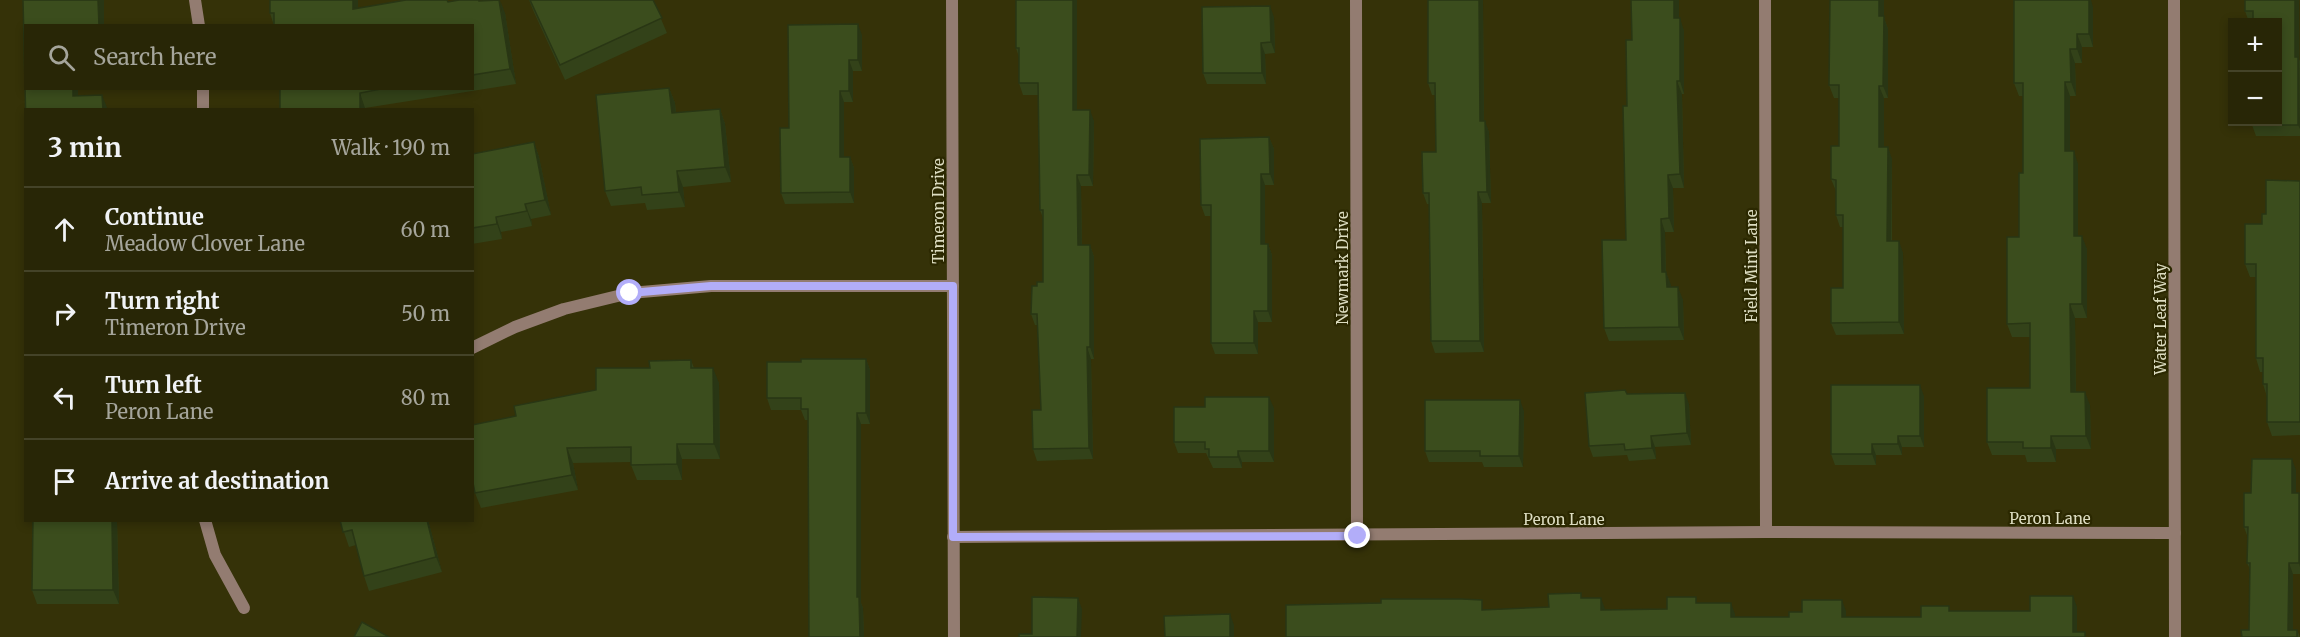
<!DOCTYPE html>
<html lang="en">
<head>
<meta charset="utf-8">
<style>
  body { margin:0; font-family:Merriweather,serif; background:#343214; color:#f1f3f6 }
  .controls { position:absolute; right:18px; top:18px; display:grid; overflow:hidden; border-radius:0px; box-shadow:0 3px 9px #0003 }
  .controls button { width:54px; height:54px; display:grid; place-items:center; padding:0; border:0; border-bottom:2px solid #444328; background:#282606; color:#f1f3f6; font:30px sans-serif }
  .stop { position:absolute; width:18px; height:18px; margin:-14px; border:4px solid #b2adf9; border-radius:50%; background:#fff }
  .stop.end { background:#b2adf9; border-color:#fff; box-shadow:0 2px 6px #0008 }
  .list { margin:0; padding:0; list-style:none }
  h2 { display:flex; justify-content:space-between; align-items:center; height:78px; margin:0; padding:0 24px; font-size:26px }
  h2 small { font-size:20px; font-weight:400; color:#a5a59b }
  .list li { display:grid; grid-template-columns:39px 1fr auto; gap:18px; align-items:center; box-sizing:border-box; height:84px; padding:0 24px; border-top:2px solid #444328 }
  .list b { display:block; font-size:22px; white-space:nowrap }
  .list p { margin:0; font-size:20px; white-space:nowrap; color:#a5a59b }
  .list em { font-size:20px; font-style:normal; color:#a5a59b }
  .icon { flex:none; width:33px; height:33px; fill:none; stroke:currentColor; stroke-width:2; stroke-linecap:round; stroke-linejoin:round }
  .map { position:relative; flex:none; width:2300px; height:637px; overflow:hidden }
  .search { position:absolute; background:#282606; box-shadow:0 3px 9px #0003; left:24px; top:24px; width:450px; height:66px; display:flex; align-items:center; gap:15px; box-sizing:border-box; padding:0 21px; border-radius:0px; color:#a5a59b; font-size:22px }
  .panel { position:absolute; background:#282606; box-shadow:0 3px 9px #0003; left:24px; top:108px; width:450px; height:414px; border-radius:0px }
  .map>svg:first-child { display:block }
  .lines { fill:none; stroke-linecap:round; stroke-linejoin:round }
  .street { stroke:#937c71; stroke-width:12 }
  .wall { fill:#334219 }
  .shaded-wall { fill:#293614 }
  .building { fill:#3b4d1d; stroke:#293614; stroke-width:1.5 }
  .route { stroke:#b2adf9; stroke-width:8 }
  .labels { text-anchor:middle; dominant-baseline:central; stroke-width:4.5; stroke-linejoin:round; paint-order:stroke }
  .street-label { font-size:15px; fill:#ddddc1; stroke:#2b2800 }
</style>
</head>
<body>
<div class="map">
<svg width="2300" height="637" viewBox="0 0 2300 637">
  <rect width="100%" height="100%" fill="#353208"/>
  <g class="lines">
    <!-- street -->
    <g class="street">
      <polyline points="195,0 199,26"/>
      <polyline points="952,0 954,637"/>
      <polyline points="1356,0 1357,536"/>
      <polyline points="1765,0 1766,532"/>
      <polyline points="2174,0 2175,637"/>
      <polyline points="203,88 203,110"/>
      <polyline points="472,348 515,327 564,309 630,293 711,286 953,286"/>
      <polyline points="205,520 215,555 244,608"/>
      <polyline points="953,537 1766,532 2175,533"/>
    </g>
  </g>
  <!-- wall -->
  <g class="wall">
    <polygon points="270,0 358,0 358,8 479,0 479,1 505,13 516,84 365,108 280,88 472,88 472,26 274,26 270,13"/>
    <polygon points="529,0 653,0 667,33 565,80 533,10"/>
    <polygon points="1016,0 1077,0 1077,110 1094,121 1093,186 1081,186 1082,245 1090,245 1094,257 1094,359 1091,359 1093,459 1037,461 1033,449 1041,410 1038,325 1035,325 1031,314 1037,286 1043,282 1043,218 1040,210 1038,95 1023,95 1019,83 1019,57 1016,48"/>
    <polygon points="1483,0 1484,121 1489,132 1491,203 1482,203 1484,352 1435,353 1431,341 1429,204 1427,204 1423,193 1436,152 1435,95 1432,95 1428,83"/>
    <polygon points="1631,0 1679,0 1679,18 1684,31 1684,94 1682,94 1684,188 1673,188 1674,232 1665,232 1666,272 1671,287 1683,300 1684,340 1609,341 1604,328 1626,240 1627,106 1632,40"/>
    <polygon points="1884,0 1884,18 1888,29 1888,98 1884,98 1884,147 1892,159 1892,241 1903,253 1904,334 1836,335 1831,323 1843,288 1843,227 1840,227 1836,215 1836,191 1831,179 1839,146 1839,98 1834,98 1829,85"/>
    <polygon points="2245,0 2299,0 2299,59 2300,61 2300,136 2256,136 2252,125 2277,22 2249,22 2245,11"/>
    <polygon points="2093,7 2093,47 2082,47 2082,63 2075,63 2076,96 2070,96 2070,151 2078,164 2078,236 2087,249 2087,318 2075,318 2076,392 2090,405 2091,449 2056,449 2056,462 2027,462 2025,455 1992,455 1987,442 2030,388 2030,337 2012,337 2007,324 2019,237 2023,173 2023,96 2019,96 2014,83"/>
    <polygon points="1274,17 1275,53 1265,54 1266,84 1207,84 1203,73"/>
    <polygon points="862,35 862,71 853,71 853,102 844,102 844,157 850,157 854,168 854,203 785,204 781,193 789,128"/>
    <polygon points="669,88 675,103 676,113 720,109 725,124 731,182 683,187 685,207 647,210 645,203 611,206 605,191"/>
    <polygon points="1269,137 1274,149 1274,185 1265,185 1265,244 1268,244 1272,255 1272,322 1258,322 1258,354 1215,354 1211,343 1211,216 1205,216 1201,205"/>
    <polygon points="534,142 539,157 551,215 531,219 532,226 501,232 502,239 472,244 472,154"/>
    <polygon points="2300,181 2300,435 2272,436 2267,422 2267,397 2263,384 2263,372 2260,372 2256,358 2256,277 2250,277 2245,264 2266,214"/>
    <polygon points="866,359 870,370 870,424 861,424 861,603 863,608 864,637 809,637 808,420 805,420 801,410 771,410 767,398 801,362"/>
    <polygon points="691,360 694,368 719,383 720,459 682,459 682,480 637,480 631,465 631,462 573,463 578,490 481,508 475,493 516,416 596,390 650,368"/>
    <polygon points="1627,394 1689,404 1691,445 1655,447 1656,459 1629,461 1627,455 1593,457 1589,446"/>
    <polygon points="1924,396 1924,447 1902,447 1902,455 1876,455 1876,465 1835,465 1831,454"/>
    <polygon points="1274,408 1274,462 1242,462 1242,468 1213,468 1206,453 1178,453 1174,442"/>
    <polygon points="1524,411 1523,467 1484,467 1482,462 1429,462 1425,451"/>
    <polygon points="2296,470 2296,493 2300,495 2300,574 2293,574 2293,630 2297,630 2300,637 2242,637 2249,630 2250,569 2247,563 2248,538 2244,527 2251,493"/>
    <polygon points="33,520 117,520 119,604 37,604 32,590"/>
    <polygon points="340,520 428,520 442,572 369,591 364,576 356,545 349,547"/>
  </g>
  <!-- shaded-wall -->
  <g class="shaded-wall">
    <polygon points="98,0 104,0 104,26 99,26"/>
    <polygon points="353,0 358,0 358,24 353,9"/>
    <polygon points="500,0 505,13 516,84 510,69"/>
    <polygon points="1073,0 1077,0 1077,121 1073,110"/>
    <polygon points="1479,0 1483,0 1484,132 1480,121"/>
    <polygon points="1674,0 1679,0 1679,31 1674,18"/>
    <polygon points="1879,0 1884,0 1884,18 1888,29 1888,98 1883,86"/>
    <polygon points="2089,0 2091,0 2093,7 2093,47 2089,34"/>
    <polygon points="2295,0 2299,0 2300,129 2298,125 2295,57"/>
    <polygon points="1270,6 1274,17 1275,53 1271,42"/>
    <polygon points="1680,18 1684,31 1684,94 1680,81"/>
    <polygon points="858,24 862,35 862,71 858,60"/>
    <polygon points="2077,34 2082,47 2082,63 2077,49"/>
    <polygon points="1261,43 1265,54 1266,84 1262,73"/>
    <polygon points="2070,49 2075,63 2076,96 2071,82"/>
    <polygon points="849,60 853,71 853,102 849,91"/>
    <polygon points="1677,81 1682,94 1684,188 1680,174"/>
    <polygon points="2065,82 2070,96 2070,164 2065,151"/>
    <polygon points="1879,86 1884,98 1884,159 1879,147"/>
    <polygon points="73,88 78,88 78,110 73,96"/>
    <polygon points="669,88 675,103 677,128 672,113"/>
    <polygon points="840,91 844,102 844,168 840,157"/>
    <polygon points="360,93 365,108 365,110 360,110"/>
    <polygon points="102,95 108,110 103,110"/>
    <polygon points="720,109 725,124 731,182 725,167"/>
    <polygon points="1090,110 1094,121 1093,186 1089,175"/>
    <polygon points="1485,121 1489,132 1491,203 1487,192"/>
    <polygon points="1269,137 1274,149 1274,185 1270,174"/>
    <polygon points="534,142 539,157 551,215 545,200"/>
    <polygon points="1888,147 1892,159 1891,253 1887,241"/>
    <polygon points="2074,151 2078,164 2078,249 2074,236"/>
    <polygon points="850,157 854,168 854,203 850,192"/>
    <polygon points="677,171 683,187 685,207 679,192"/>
    <polygon points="1261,174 1265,185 1265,255 1261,244"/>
    <polygon points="1077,175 1081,186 1082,257 1078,245"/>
    <polygon points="1668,175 1673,188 1674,232 1669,218"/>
    <polygon points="1478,192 1482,203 1484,352 1480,341"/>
    <polygon points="525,204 531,219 532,226 527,211"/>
    <polygon points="496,217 501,232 502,239 497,224"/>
    <polygon points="1661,219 1665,232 1666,285 1662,272"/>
    <polygon points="2082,236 2087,249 2087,318 2082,304"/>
    <polygon points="1899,241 1903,253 1904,334 1899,322"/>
    <polygon points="1268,244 1272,255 1272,322 1268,311"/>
    <polygon points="1090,245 1094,257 1094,359 1090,347"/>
    <polygon points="1666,272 1671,285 1672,300 1667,287"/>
    <polygon points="1678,287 1683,300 1684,340 1679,327"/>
    <polygon points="2070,304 2075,318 2076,406 2071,392"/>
    <polygon points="1254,311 1258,322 1258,354 1254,343"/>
    <polygon points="1087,347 1091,359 1093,459 1089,448"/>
    <polygon points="866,359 870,370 870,424 866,413"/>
    <polygon points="713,368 719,383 720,459 714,444"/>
    <polygon points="1920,385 1924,396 1924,447 1920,436"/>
    <polygon points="2085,392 2090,405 2091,449 2086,436"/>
    <polygon points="1685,393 1689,404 1691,445 1687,433"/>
    <polygon points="1269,397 1274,408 1274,462 1269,451"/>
    <polygon points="1520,400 1524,411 1523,467 1519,456"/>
    <polygon points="857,413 861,424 861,603 863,608 864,637 860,637 857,597"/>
    <polygon points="1651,436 1655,447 1656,459 1652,448"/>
    <polygon points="1898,436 1902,447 1902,455 1898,444"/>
    <polygon points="2051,436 2056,449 2056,462 2051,448"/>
    <polygon points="677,444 682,459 682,480 677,464"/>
    <polygon points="1872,444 1876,455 1876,465 1872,454"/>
    <polygon points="567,448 573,463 578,490 572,475"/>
    <polygon points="1238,451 1242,462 1242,468 1238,457"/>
    <polygon points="2292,459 2296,470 2296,504 2292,493"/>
    <polygon points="2299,493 2300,495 2300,567 2299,563"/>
    <polygon points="112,520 117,520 119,604 113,590"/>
    <polygon points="427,520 428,520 442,572 436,557"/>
    <polygon points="2289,563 2293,574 2293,637 2288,630"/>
    <polygon points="2073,596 2077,607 2077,637 2073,632"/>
    <polygon points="1078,598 1082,609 1081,637 1077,637"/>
    <polygon points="1601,598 1605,609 1605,621 1601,610"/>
    <polygon points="1842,600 1846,611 1846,628 1842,617"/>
    <polygon points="1731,603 1735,614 1735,628 1731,617"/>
    <polygon points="1230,614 1234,625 1234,637 1230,637"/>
  </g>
  <!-- building -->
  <g class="building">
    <polygon points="23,0 98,0 99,26 26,26 26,88 73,88 73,96 102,95 103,110 26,110 26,128"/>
    <polygon points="270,0 353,0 353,9 406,0 447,0 448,2 459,0 479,0 479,1 499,0 510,69 472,75 472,26 274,26 274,13 270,13"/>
    <polygon points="530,0 653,0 662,18 560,65"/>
    <polygon points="1016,0 1073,0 1073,110 1090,110 1089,175 1077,175 1078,245 1090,245 1090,347 1087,347 1089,448 1033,449 1032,410 1041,410 1037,314 1031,314 1032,286 1037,286 1037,282 1043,282 1043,210 1040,210 1038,83 1019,83 1019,48 1016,48"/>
    <polygon points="1428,0 1479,0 1480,121 1485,121 1487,192 1478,192 1480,341 1431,341 1429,193 1423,193 1422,152 1436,152 1435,83 1428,83"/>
    <polygon points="1631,0 1674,0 1674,18 1680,18 1680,81 1677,81 1680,174 1668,175 1669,218 1661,219 1662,272 1666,272 1667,287 1678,287 1679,327 1604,328 1602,240 1626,240 1623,106 1627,106 1626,40 1632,40"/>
    <polygon points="1830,0 1879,0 1879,16 1884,16 1883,86 1879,86 1879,147 1888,147 1887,241 1899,241 1899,322 1831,323 1831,288 1843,288 1843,215 1836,215 1836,180 1831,179 1831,146 1839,146 1839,85 1829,85"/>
    <polygon points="2014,0 2089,0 2089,34 2077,34 2077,49 2070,49 2071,82 2065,82 2065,151 2074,151 2074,236 2082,236 2082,304 2070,304 2071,392 2085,392 2086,436 2051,436 2051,448 2023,448 2023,442 1987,442 1987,388 2030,388 2030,323 2007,324 2007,237 2019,237 2019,173 2023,173 2023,83 2014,83"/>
    <polygon points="2245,0 2295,0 2295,57 2298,57 2298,125 2252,125 2252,122 2277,122 2277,22 2253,22 2253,11 2245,11"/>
    <polygon points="1270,6 1271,42 1261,43 1262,73 1203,73 1202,7"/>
    <polygon points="858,24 858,60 849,60 849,91 840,91 840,157 850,157 850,192 781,193 780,128 789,128 788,25"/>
    <polygon points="280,88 386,88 360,93 360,110 280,110"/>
    <polygon points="669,88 672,113 720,109 725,167 677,171 679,192 642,195 641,187 605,191 596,95"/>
    <polygon points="1269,137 1270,174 1261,174 1261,244 1268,244 1268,311 1254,311 1254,343 1211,343 1211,205 1201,205 1200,139"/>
    <polygon points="534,142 545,200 525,204 527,211 496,217 497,224 472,228 472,154"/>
    <polygon points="2266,180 2300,181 2300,422 2267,422 2267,384 2263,384 2263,358 2256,358 2256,264 2245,264 2245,224 2262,224 2262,214 2266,214"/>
    <rect x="25" y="220" width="1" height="109"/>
    <polygon points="801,359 866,359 866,413 857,413 857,597 859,597 860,637 809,637 808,409 801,409 801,398 767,398 767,362 801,362"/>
    <polygon points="691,360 691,368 713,368 714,444 677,444 677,464 631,465 631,447 567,448 572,475 475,493 472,478 472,434 473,434 472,425 516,416 514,406 596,390 596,368 650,368 649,361"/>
    <polygon points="1831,385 1920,385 1920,436 1898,436 1898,444 1872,444 1872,454 1831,454"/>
    <polygon points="1625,390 1627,394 1685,393 1687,433 1651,436 1652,448 1625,450 1624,444 1589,446 1585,393"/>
    <polygon points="1205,397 1269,397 1269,451 1238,451 1238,457 1209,457 1209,449 1205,449 1205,442 1174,442 1174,407 1205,407"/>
    <polygon points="1425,400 1520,400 1519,456 1480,456 1480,451 1425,451"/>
    <polygon points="2252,459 2292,459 2292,493 2299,493 2299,563 2289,563 2288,630 2297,630 2297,637 2242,637 2241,630 2249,630 2250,563 2247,563 2248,527 2244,527 2244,493 2251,493"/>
    <polygon points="33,520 112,520 113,590 32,590"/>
    <polygon points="340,520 427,520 436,557 364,576 352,530 343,532"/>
    <polygon points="1581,593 1581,598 1601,598 1601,610 1667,609 1667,597 1696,597 1696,603 1731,603 1731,617 1789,617 1789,612 1802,612 1802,600 1842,600 1842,617 1921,617 1921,606 1949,606 1949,611 2030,611 2030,596 2073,596 2073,632 2085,632 2085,637 1286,637 1286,605 1381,603 1381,599 1462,599 1482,600 1482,610 1549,607 1548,594"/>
    <polygon points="1032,597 1078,598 1077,637 1019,637 1019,634 1032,634"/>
    <polygon points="1230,614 1230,637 1165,637 1164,616"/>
    <polygon points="362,622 389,637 354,637"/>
  </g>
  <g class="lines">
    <!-- route -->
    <polyline class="route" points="630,293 711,286 953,286 953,537 1358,536"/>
  </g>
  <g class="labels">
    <!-- street labels -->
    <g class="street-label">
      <text transform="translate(938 211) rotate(-90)">Timeron Drive</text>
      <text transform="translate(1751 266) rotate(-90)">Field Mint Lane</text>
      <text transform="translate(1342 268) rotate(-90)">Newmark Drive</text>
      <text transform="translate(2160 319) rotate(-90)">Water Leaf Way</text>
      <text x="2050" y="518">Peron Lane</text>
      <text x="1564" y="519">Peron Lane</text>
    </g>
  </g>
</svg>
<div class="controls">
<button>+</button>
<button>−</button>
</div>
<div class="stop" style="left:630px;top:293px"></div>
<div class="stop end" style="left:1358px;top:536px"></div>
<div class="search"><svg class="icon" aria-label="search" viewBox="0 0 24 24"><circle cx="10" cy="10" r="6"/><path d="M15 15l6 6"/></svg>Search here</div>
<section class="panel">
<h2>3 min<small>Walk · 190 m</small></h2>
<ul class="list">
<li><svg class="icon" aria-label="ahead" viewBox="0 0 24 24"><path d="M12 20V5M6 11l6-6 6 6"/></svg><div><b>Continue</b><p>Meadow Clover Lane</p></div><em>60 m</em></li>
<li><svg class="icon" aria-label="right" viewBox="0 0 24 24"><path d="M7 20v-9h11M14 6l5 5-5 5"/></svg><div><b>Turn right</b><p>Timeron Drive</p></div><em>50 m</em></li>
<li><svg class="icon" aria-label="left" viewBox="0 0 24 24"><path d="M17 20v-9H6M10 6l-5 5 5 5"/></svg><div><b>Turn left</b><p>Peron Lane</p></div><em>80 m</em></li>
<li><svg class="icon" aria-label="arrive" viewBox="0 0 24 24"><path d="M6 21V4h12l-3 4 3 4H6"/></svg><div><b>Arrive at destination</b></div></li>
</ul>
</section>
</div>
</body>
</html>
